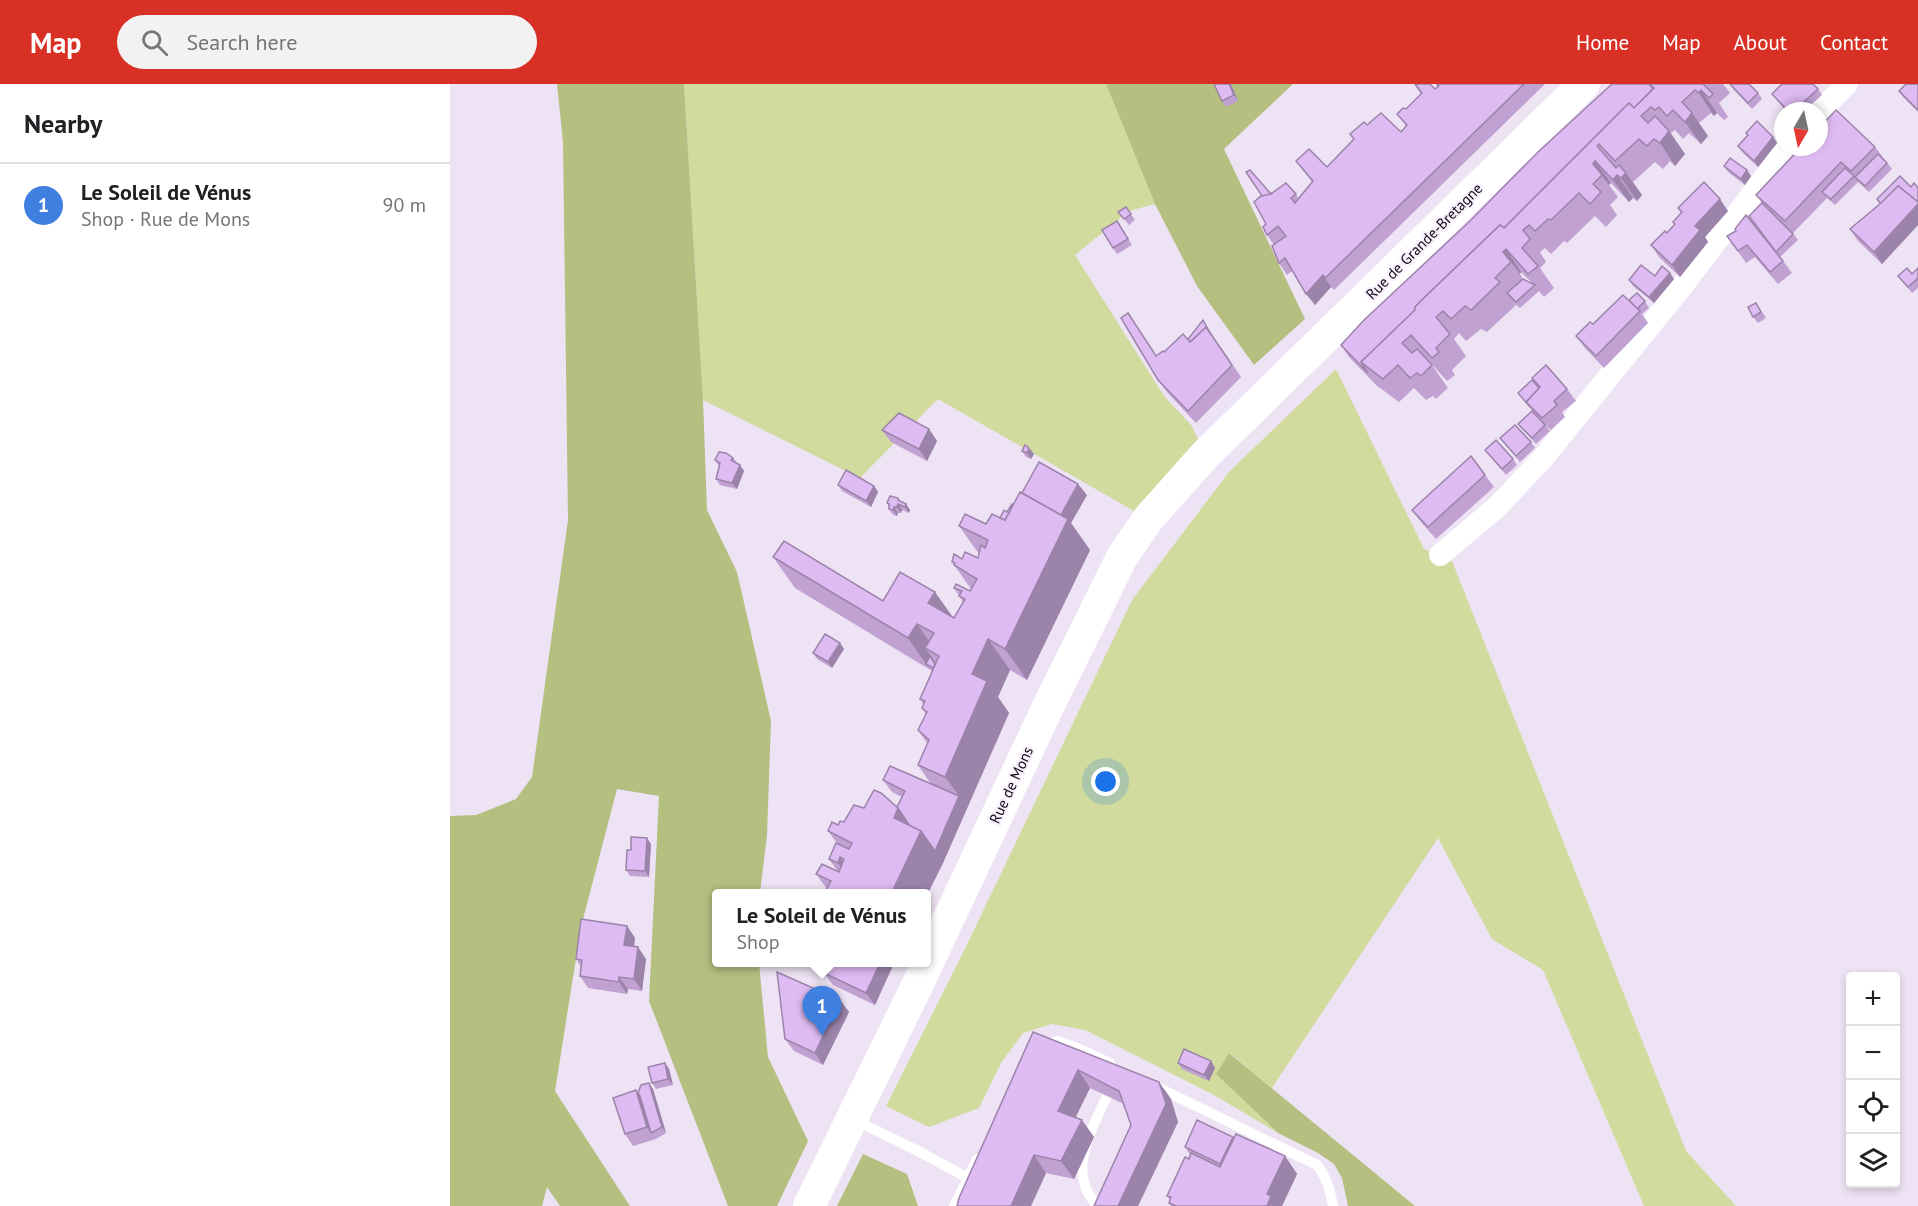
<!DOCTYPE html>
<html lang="en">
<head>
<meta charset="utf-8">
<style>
  body { margin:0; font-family:"PT Sans",sans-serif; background:#f2f2f2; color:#202124 }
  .controls { position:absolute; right:18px; bottom:18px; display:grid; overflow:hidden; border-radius:6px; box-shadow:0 3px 9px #0003 }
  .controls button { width:54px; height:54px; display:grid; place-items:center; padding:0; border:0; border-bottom:2px solid #e0e0e0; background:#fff; color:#202124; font:30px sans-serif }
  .compass { position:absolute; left:1324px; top:18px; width:54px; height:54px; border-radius:50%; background:#fff; box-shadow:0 3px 9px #0003; rotate:189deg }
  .you { position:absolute; left:656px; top:698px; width:21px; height:21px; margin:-15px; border:4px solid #fff; border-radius:50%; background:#1a73e8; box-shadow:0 0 0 9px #1a73e833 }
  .badge { display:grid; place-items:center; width:39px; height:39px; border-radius:50%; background:#d93025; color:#fff; font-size:20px; font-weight:700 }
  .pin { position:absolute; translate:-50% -50px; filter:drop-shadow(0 2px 3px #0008) }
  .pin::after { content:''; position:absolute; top:32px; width:21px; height:18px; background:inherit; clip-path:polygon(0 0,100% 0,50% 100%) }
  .popup { position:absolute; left:262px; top:805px; width:219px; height:78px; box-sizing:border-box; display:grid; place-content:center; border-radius:6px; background:#fff; filter:drop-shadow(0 2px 4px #0005); font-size:20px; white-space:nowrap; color:#757577 }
  .popup b { font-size:22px; color:#202124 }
  .popup::after { content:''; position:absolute; left:50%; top:100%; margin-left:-12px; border:12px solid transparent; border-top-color:#fff }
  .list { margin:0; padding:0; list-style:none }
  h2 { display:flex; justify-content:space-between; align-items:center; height:78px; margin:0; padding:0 24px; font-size:26px }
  h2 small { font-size:20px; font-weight:400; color:#757577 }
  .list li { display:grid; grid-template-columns:39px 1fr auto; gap:18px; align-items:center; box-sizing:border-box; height:84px; padding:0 24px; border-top:2px solid #e0e0e0 }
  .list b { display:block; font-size:22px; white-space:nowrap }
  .list p { margin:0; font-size:20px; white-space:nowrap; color:#757577 }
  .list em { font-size:20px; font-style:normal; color:#757577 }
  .icon { flex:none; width:33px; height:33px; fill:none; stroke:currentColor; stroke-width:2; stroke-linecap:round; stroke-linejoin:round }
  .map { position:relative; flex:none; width:1468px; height:1122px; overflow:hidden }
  header { display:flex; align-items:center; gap:36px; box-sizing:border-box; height:84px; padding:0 30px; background:#d93025; color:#fff }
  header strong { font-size:28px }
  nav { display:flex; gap:33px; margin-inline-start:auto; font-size:21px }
  .search { width:420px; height:54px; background:#f2f2f2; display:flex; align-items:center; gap:15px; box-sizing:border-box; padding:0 21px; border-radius:33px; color:#757577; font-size:22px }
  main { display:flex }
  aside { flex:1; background:#fff }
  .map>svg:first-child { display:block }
  .green { fill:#d1db9d }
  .forest { fill:#b4bf80 }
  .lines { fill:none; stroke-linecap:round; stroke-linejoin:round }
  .service { stroke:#fff; stroke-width:10 }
  .minor { stroke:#fff; stroke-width:22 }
  .secondary { stroke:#fff; stroke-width:32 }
  .wall { fill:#c0a1d1; fill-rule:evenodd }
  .shaded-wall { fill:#9c83aa }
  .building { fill:#dfbbf3; stroke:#9c83aa; stroke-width:1.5 }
  .labels { text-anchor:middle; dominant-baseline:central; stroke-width:4.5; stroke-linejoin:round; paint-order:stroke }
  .street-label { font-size:15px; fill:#110d13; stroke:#faf1ff }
</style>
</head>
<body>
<header>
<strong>Map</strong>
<div class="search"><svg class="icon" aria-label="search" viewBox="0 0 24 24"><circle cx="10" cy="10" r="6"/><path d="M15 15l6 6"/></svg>Search here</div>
<nav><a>Home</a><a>Map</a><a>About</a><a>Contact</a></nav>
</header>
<main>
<aside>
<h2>Nearby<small></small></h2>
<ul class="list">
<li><span class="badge" style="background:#3f7fe0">1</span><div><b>Le Soleil de Vénus</b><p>Shop · Rue de Mons</p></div><em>90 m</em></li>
</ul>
</aside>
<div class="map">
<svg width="1468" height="1122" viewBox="0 0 1468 1122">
  <rect width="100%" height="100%" fill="#eee3f4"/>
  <!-- green -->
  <g class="green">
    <polygon points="234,0 656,0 705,120 679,127 625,171 714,312 742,342 755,371 698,435 488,315 410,394 253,316"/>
    <polygon points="886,285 974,465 1002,477 1236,1067 1286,1122 1194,1122 1093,886 1042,855 988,754 822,1004 780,969 766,990 828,1049 764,1011 635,946 602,940 573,949 551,979 529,1024 479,1043 436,1022 510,875 682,516 779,388"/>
  </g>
  <!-- forest -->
  <g class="forest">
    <polygon points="107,0 234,0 253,316 257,426 287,488 321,637 317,751 310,809 267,810 267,878 309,879 318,973 358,1057 327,1122 278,1122 199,917 209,712 167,705 131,843 105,1007 180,1122 110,1122 97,1103 92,1122 0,1122 0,732 26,731 66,715 82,693 118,436 113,58"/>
    <polygon points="656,0 843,0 774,65 855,235 804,281 747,202 705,120"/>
    <polygon points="779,969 965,1122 898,1122 892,1094 884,1080 868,1069 828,1049 766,990"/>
    <polygon points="413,1070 457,1090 468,1122 387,1122"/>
  </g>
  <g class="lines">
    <!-- service -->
    <g class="service">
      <polyline points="593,961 607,957 625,963 660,979"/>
      <path d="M703,1001L867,1081C877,1094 880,1106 883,1122"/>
      <polyline points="405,1036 468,1067 518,1094 504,1122"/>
      <polyline points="518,1094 527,1075"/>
      <path d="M648,1122C615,1089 642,1046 657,1012"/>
    </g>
    <!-- minor -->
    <g class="minor">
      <polyline points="1369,28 1397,0"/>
      <polyline points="990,471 1047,423 1093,374 1233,201 1338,63"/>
    </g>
    <!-- secondary -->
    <polyline class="secondary" points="359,1122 466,904 597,625 672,473 698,435 755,371 1134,0"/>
  </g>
  <!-- wall -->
  <g class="wall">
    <polygon points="764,0 781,0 788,17 776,23 772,17"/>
    <polygon points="964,0 980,0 985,5 987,3 986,0 1095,0 884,206 881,203 865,221 842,187 837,191 829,179 824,161 817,151 816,140 821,110 846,110 848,114 862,98 846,77 877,83 904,55 900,50 917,41 951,48 956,42 947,30 956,25 971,10"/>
    <path d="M1162,0H1273L1280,9L1269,19L1278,33L1274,36L1267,29L1264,32L1261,29L1249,39L1258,52L1251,60L1239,49L1233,55L1225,46L1221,49L1220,48L1235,70L1225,82L1220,77L1213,85L1205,78L1183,98L1192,111L1187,117L1183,114L1179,118L1161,99L1159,101L1168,113L1160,121L1167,131L1156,143L1145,132L1117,159L1114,157L1101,170L1095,164L1090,168L1096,178L1090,184L1104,204L1094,213L1089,207L1070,224L1064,219L1066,221L1037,248L1031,245L1016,257L1009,249L1004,255L1016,272L1002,286L1005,291L997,297L976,274V275L982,281L998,304L986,315L983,312L976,316L964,304L949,318L926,301L899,273L891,261ZM1071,188L1082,199L1073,195L1070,190Z"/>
    <polygon points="1280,0 1308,9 1312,15 1302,25 1284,6"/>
    <polygon points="1468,0 1468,28 1453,13 1449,7"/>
    <polygon points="1368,5 1372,11 1354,27 1336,27 1322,10"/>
    <polygon points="1323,53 1327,59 1308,83 1292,68 1288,62"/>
    <polygon points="1425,63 1442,85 1419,108 1408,98 1385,121 1377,114 1343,149 1348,156 1330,173 1342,189 1328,200 1305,173 1296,179 1277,152 1319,159 1312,119 1306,111"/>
    <polygon points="1274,82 1301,92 1295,101 1278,88"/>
    <polygon points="1461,103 1468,104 1468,141 1432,180 1408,157 1400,145 1430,120 1427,115"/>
    <polygon points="676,123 685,136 679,141 668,128"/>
    <polygon points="1228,124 1278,127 1255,153 1258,158 1230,193 1209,173 1201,161 1217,149 1225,140 1223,138 1231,129"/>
    <polygon points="671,143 682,161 667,170 663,164"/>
    <polygon points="1468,184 1468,204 1462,209 1448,192 1462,190"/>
    <polygon points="1205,192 1224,195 1204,219 1183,202 1179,196"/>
    <polygon points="1179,216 1195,217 1199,224 1192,230 1198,239 1154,284 1135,264 1126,252"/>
    <polygon points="1306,219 1316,234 1308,239 1303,233"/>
    <polygon points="678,229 706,271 714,268 738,255 753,236 765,255 791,293 746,339 717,308 708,296"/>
    <polygon points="1082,294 1117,305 1126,317 1112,328 1115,333 1101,346 1095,341 1100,347 1086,360 1073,346 1068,340 1084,329 1068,309 1087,302"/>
    <polygon points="479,345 487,357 477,377 441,358 432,346"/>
    <polygon points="1050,354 1081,358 1085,364 1070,378"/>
    <polygon points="579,364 584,370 581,375 576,373 572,367"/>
    <polygon points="1035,366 1063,375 1067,381 1056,391"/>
    <polygon points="283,374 294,387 287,405 270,401 266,395 269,382 265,376"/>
    <polygon points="1035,391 1044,403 986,455 971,438 962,426"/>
    <polygon points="388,401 424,402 428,408 421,423 392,407"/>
    <polygon points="572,409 637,411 621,439 640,466 577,596 560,586 548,613 559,629 493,779 477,811 477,810 377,805 366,790 388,788 379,775 387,759 378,747 394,738 414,724 447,723 452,713 442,708 433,696 481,700 468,681 477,659 468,646 476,630 472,624 473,620 470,615 482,587 345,504 323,473 433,517 502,532 504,534 513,518 504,504 520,507 521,505 502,478 512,475 528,474 529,470 509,442 536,440 550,434 563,421"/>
    <polygon points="448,414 451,417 456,420 460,426 459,429 452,426 451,429 448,429 447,432 443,431 439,425 439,423 437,419"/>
    <polygon points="390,559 394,565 382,584 367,575 363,569"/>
    <polygon points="201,760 199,793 180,792 176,786"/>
    <polygon points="177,842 185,854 184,862 196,875 192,907 178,905 177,910 138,904 130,892 131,883 126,875"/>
    <polygon points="444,879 425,921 383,901 374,889"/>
    <polygon points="390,916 399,928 373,981 344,967 335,955"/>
    <polygon points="583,948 709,998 721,1015 728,1038 688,1122 644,1122 681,1041 674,1020 640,1004 626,1033 644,1053 624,1095 596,1089 581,1122"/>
    <polygon points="761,977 765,984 759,997 732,985 728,979"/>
    <polygon points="215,979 219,985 223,1001 206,1005 202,999"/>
    <polygon points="203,1005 216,1049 206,1055 183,1062 175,1050 186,1006 188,1009"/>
    <polygon points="784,1054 835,1072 847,1090 832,1122 721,1122 719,1119 720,1116 717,1112 740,1071 735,1063"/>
  </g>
  <!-- shaded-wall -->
  <g class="shaded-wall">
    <polygon points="779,0 781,0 788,17 784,11"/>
    <polygon points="1251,6 1267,29 1264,32 1249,9"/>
    <polygon points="1242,29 1258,52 1251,60 1235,38"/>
    <polygon points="1219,47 1235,70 1225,82 1210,59"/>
    <polygon points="1323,53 1327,59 1308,83 1304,77"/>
    <polygon points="1145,77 1161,99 1159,101 1143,80"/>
    <polygon points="1297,86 1301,92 1295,101 1291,95"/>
    <polygon points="1176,89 1192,111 1187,117 1171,94"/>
    <polygon points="1167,91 1183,114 1179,118 1163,96"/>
    <polygon points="1270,115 1278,127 1255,153 1258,158 1230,193 1222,181 1245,142"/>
    <polygon points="1468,120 1468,141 1432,180 1424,168"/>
    <polygon points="1056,165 1071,188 1070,190 1053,168"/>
    <polygon points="1220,189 1224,195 1204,219 1199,213"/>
    <polygon points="873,191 881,203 865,221 856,210"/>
    <polygon points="479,345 487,357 477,377 469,365"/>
    <polygon points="579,364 584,370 581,375 577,369"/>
    <polygon points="290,381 294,387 287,405 282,399"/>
    <polygon points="628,400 637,411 621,439 640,466 577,596 555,565 610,432"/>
    <polygon points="424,402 428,408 421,423 416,417"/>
    <polygon points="448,420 452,426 451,429 447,423"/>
    <polygon points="456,420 460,426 459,429 455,423"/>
    <polygon points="444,423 448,429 447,432 443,426"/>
    <polygon points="485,508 507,539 478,519"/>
    <polygon points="467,540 489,571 475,564 485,578 476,580 458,554"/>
    <polygon points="538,555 560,586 548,613 559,629 493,779 477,811 477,810 441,810 444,734 448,724 471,747 509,712 495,693 522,590"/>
    <polygon points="390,559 394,565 382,584 378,578"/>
    <polygon points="197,754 201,760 199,793 195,787"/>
    <polygon points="390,773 412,805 409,810 388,779"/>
    <polygon points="177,842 185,854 183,873 174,861"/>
    <polygon points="188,863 196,875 192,907 184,895"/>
    <polygon points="430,879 444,879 425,921 416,909"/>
    <polygon points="169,893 178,905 177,910 169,898"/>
    <polygon points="390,916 399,928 373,981 365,969"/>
    <polygon points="761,977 765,984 759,997 754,991"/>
    <polygon points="215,979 219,985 223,1001 218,995"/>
    <polygon points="628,986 640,1004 620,1044 608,1027"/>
    <polygon points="709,998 721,1015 728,1038 688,1122 668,1122"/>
    <polygon points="199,999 203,1005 216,1049 212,1043"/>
    <polygon points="186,1006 194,1018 201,1049 197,1043"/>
    <polygon points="632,1036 644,1053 624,1095 611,1077"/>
    <polygon points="584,1071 596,1089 581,1122 561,1122"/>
    <polygon points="835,1072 847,1090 832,1122 817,1122 817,1110"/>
  </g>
  <!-- building -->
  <g class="building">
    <polygon points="764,0 779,0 784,11 772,17"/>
    <polygon points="965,0 980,0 985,5 989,2 987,0 1074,0 875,194 873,191 856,210 835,174 829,179 822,162 836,152 828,142 817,151 813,143 816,140 804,118 811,112 822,109 836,99 846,110 841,114 845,119 863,97 846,77 859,65 877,83 904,55 900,50 914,38 917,41 931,29 951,48 957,41 947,30 953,24 956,25 972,9"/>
    <polygon points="1162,0 1199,0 1203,5 1184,24 1179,19 1054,144 1050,141 977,211 965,223 965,226 911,278 918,289 891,261 914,236 1020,137 1088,68"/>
    <polygon points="1199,0 1253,0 1263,10 1259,14 1251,6 1249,9 1245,6 1232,18 1242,29 1235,38 1223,26 1217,32 1209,23 1205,26 1201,23 1191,32 1198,39 1205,32 1219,47 1210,59 1204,55 1197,62 1189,55 1165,77 1149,60 1147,62 1166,84 1169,81 1176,89 1171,94 1167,91 1163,96 1145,77 1143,80 1152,91 1143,100 1151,108 1140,120 1129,109 1101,136 1098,135 1085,147 1079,141 1073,146 1080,155 1072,164 1088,182 1078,190 1056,165 1053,168 1061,178 1045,194 1050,198 1021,226 1015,222 1001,235 993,227 986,233 1000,250 986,264 989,268 982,274 961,251 952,259 962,269 967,265 982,281 971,292 967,289 960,294 948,281 933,295 911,278 965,226 965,223 977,211 1050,141 1054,144 1179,19 1184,24 1204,4"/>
    <polygon points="1280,0 1299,0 1308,9 1298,19"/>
    <polygon points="1332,0 1363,0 1368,5 1344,27 1338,27 1322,10"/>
    <polygon points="1456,0 1468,0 1468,26 1449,7"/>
    <polygon points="1386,26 1425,63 1401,87 1391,78 1335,137 1306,111 1351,63 1369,63 1369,44"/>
    <polygon points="1307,37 1323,53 1304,77 1288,62 1298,51 1296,49"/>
    <polygon points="1428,70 1437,79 1415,102 1405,93"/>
    <polygon points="1280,74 1297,86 1291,95 1274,82"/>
    <polygon points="1395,84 1404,92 1381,115 1372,108"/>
    <polygon points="800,86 821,110 812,112 796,88"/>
    <polygon points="1450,92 1461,103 1464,99 1468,104 1468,118 1448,102 1431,120 1427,115"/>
    <polygon points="1254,98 1270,115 1245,142 1250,146 1222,181 1201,161 1215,147 1217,149 1225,140 1223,138 1232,128 1228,124"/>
    <polygon points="1448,102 1468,118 1468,120 1424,168 1400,145 1431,119"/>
    <polygon points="1312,119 1343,150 1326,168 1299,132"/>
    <polygon points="676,123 681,130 674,135 668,128"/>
    <polygon points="1296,131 1333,177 1320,188 1297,161 1288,167 1277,152 1286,147 1285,145"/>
    <polygon points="667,137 678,155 663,164 652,146"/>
    <polygon points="1191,181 1205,192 1212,182 1220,189 1199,213 1179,196"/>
    <polygon points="1457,184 1462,190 1468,184 1468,196 1467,195 1458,203 1448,192"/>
    <polygon points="1073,195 1085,201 1066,218 1057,209"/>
    <polygon points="1187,209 1195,217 1187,225 1179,216"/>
    <polygon points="1173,211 1190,227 1146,272 1126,252 1140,238 1143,240"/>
    <polygon points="1306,219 1311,228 1303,233 1298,223"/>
    <polygon points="678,229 706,272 713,267 714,268 733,250 740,258 756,243 782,281 738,327 708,296 671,234"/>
    <polygon points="753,236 760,249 756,243 740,258 738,255"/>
    <polygon points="1096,281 1117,305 1104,317 1107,321 1092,334 1076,318 1090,303 1082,294"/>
    <polygon points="1082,296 1089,304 1076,318 1080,323 1068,309"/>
    <polygon points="1082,327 1095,341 1082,354 1068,340"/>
    <polygon points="449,329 479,345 469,365 432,346"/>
    <polygon points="1065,341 1081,358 1066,372 1050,354"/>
    <polygon points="1046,356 1063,375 1052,385 1035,366"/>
    <polygon points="575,361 579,364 577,369 572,367"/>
    <polygon points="269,368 276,369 283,374 281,376 290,381 282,399 266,395 270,379 265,376"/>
    <polygon points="1021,372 1035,391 978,443 962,426"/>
    <polygon points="589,378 628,400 611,431 572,409"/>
    <polygon points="396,386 424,402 416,417 388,401"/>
    <polygon points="570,408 618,435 555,565 538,555 522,590 537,597 495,693 468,681 479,656 468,646 477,628 472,624 475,617 470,615 489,572 475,564 484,549 467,540 458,554 323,473 334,457 433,517 450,488 485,508 478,519 504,534 515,515 509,512 512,507 504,504 506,500 520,507 527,495 504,481 505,479 502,478 504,470 512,475 515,468 528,474 531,461 535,464 538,456 509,442 515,430 536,440 542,430 555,436"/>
    <polygon points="440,412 448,414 448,416 456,420 455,423 448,420 447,423 444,423 443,426 439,425 439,420 437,419"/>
    <polygon points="562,420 563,421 555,436 550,434 554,426 557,428"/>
    <polygon points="375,550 390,559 378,578 363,569"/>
    <polygon points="480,572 485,580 483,584 476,580"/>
    <polygon points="440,682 509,712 485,767 471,747 460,742 447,723 455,707 433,696"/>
    <polygon points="424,706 431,709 448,724 444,734 471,747 441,810 374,810 381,797 366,790 372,780 389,788 394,775 390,773 388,779 379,775 386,759 399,765 402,759 378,747 382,738 388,741 390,737 394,738 404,721 414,724"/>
    <polygon points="181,753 197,754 195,787 176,786 177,766 181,766"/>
    <polygon points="131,835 177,842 174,861 188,863 184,895 169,893 169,898 130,892 132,876 126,875"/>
    <polygon points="378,879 430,879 416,909 374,889"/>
    <polygon points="327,888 390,916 365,969 335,955"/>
    <polygon points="583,948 709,998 716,1020 668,1122 644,1122 681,1041 669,1007 628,986 608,1027 632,1036 611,1077 584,1071 561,1122 507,1122 509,1114"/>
    <polygon points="734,965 761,977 754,991 728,979"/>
    <polygon points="215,979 218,995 202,999 198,983"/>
    <polygon points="199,999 212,1043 201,1049 190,1012 188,1009 191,1001"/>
    <polygon points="186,1006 197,1043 175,1050 163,1014"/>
    <polygon points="747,1036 783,1053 770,1080 735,1063"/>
    <polygon points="786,1050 835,1072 817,1110 821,1112 817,1122 726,1122 719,1119 721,1113 717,1112 735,1073 739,1075 741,1069 770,1083"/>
  </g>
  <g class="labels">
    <!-- street labels -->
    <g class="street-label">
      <text transform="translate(974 157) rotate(-45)">Rue de Grande-Bretagne</text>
      <text transform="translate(561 701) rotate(-65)">Rue de Mons</text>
    </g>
  </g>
</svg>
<div class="controls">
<button>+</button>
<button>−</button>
<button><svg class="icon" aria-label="locate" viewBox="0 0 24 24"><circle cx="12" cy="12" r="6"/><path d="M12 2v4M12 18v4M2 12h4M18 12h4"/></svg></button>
<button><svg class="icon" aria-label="layers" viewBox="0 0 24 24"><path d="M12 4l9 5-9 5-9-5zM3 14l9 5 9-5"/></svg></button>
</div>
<svg class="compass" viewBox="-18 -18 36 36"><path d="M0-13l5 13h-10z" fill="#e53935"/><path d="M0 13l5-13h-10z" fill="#757577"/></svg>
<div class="you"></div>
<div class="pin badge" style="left:372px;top:952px;background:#3f7fe0">1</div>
<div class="popup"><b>Le Soleil de Vénus</b>Shop</div>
</div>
</main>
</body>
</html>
